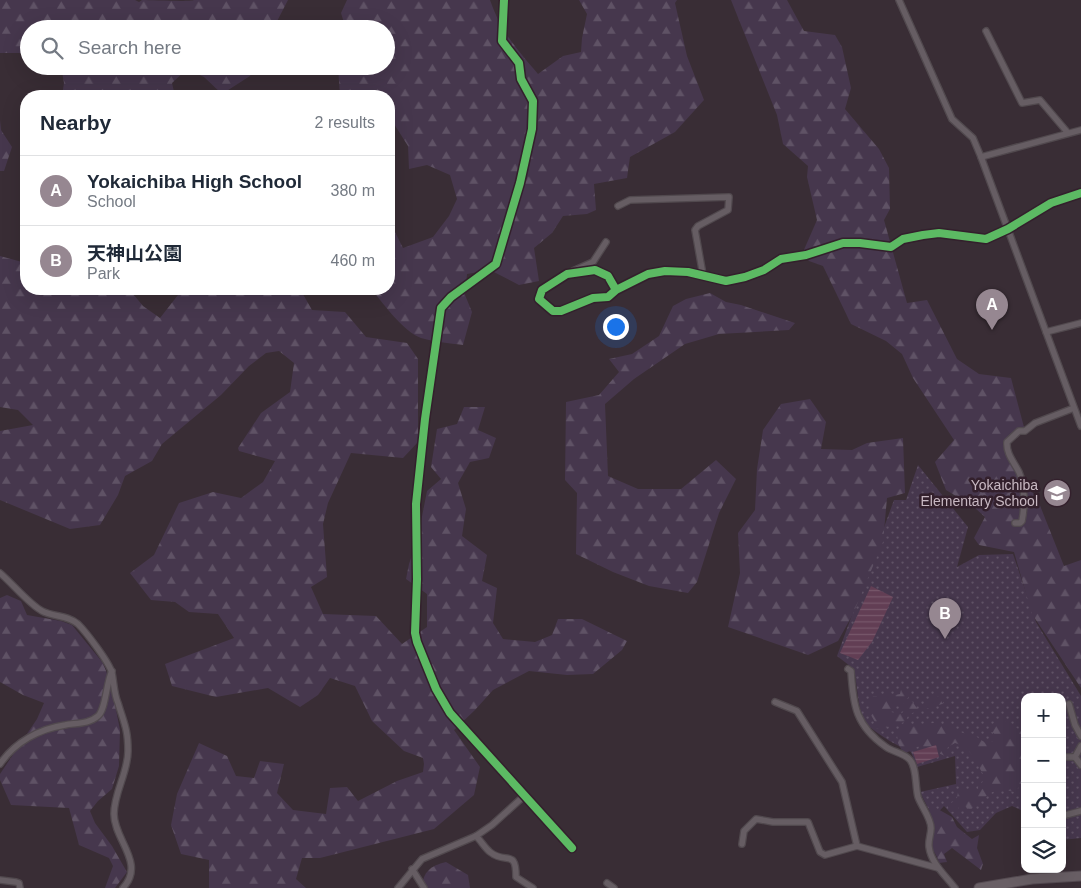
<!DOCTYPE html>
<html lang="en">
<head>
<meta charset="utf-8">
<style>
  body { margin:0; font-family:Arial,"Noto Sans JP",sans-serif; background:#f2f2f3; color:#1f2937 }
  .controls { position:absolute; right:15px; bottom:15px; display:grid; overflow:hidden; border-radius:10px; box-shadow:0 5px 20px #0002 }
  .controls button { width:45px; height:45px; display:grid; place-items:center; padding:0; border:0; border-bottom:1px solid #e0e1e3; background:#fff; color:#1f2937; font:25px sans-serif }
  .you { position:absolute; left:615px; top:326px; width:18px; height:18px; margin:-12px; border:4px solid #fff; border-radius:50%; background:#1a73e8; box-shadow:0 0 0 8px #1a73e833 }
  .badge { display:grid; place-items:center; width:32px; height:32px; border-radius:50%; background:#968791; color:#fff; font-size:16px; font-weight:700 }
  .pin { position:absolute; translate:-50% -41px; filter:drop-shadow(0 1px 2px #0008) }
  .pin::after { content:''; position:absolute; top:26px; width:18px; height:15px; background:inherit; clip-path:polygon(0 0,100% 0,50% 100%) }
  .list { margin:0; padding:0; list-style:none }
  h2 { display:flex; justify-content:space-between; align-items:center; height:65px; margin:0; padding:0 20px; font-size:21px }
  h2 small { font-size:16px; font-weight:400; color:#747a83 }
  .list li { display:grid; grid-template-columns:32px 1fr auto; gap:15px; align-items:center; box-sizing:border-box; height:70px; padding:0 20px; border-top:1px solid #e0e1e3 }
  .list b { display:block; font-size:19px; white-space:nowrap }
  .list p { margin:0; font-size:16px; white-space:nowrap; color:#747a83 }
  .list em { font-size:16px; font-style:normal; color:#747a83 }
  .icon { flex:none; width:28px; height:28px; fill:none; stroke:currentColor; stroke-width:2; stroke-linecap:round; stroke-linejoin:round }
  .map { position:relative; flex:none; width:1081px; height:888px; overflow:hidden }
  .search { position:absolute; background:#fff; box-shadow:0 5px 20px #0002; left:20px; top:20px; width:375px; height:55px; display:flex; align-items:center; gap:12px; box-sizing:border-box; padding:0 18px; border-radius:28px; color:#747a83; font-size:19px }
  .panel { position:absolute; background:#fff; box-shadow:0 5px 20px #0002; left:20px; top:90px; width:375px; height:205px; border-radius:20px }
  .map>svg:first-child { display:block }
  .grass { fill:url(#grass-dots) }
  .forest { fill:url(#forest-firs) }
  .water { fill:url(#water-rules) }
  .lines { fill:none; stroke-linecap:round; stroke-linejoin:round }
  .street-casing { stroke:#51494e; stroke-width:8 }
  .primary-casing { stroke:#554b52; stroke-width:11 }
  .street { stroke:#665d63; stroke-width:5.5 }
  .primary { stroke:#695f65; stroke-width:9 }
  .cycleway-casing { stroke:#33202c; stroke-width:11 }
  .cycleway { stroke:#5cba63; stroke-width:8 }
  .labels { text-anchor:middle; dominant-baseline:central; stroke-width:5; stroke-linejoin:round; paint-order:stroke }
  .poi-label { font-size:14px; fill:#c8b8c2; stroke:#33202c; text-anchor:end }
</style>
</head>
<body>
<div class="map">
<svg width="1081" height="888" viewBox="0 0 1081 888">
  <defs>
    <pattern id="grass-dots" width="8" height="8" patternUnits="userSpaceOnUse" patternTransform="scale(1.25)"><rect width="8" height="8" fill="#46374d"/><path d="M2 2h.1M6 6h.1" fill="none" stroke="#5f5265" stroke-width="1.8" stroke-linecap="round"/></pattern>
    <pattern id="forest-firs" width="22" height="20" patternUnits="userSpaceOnUse" patternTransform="scale(1.25)"><rect width="22" height="20" fill="#46374d"/><path d="M5 1l3.5 6h-7zM16 11l3.5 6h-7z" fill="#5f5265"/></pattern>
    <pattern id="water-rules" width="6" height="5" patternUnits="userSpaceOnUse" patternTransform="scale(1.25)"><rect width="6" height="5" fill="#623e54"/><path d="M0 2.5h6" fill="none" stroke="#77586b"/></pattern>
  </defs>
  <rect width="100%" height="100%" fill="#392d35"/>
  <!-- grass -->
  <path class="grass" d="M918,465L968,527L957,567L979,555L1013,554L1036,622L1081,696V838L1062,840V697H1025V812L1012,806L996,813L980,830L967,832L944,806L933,818L920,792L956,784L955,756L917,767L911,752C901,748 867,729 863,719C858,705 857,684 854,669L837,656L894,500H906Z"/>
  <!-- forest -->
  <g class="forest">
    <path d="M0,0H135L139,2L142,0C151,0 190,2 194,0H288L273,29H29V49L20,53H0Z"/>
    <path d="M347,0H490C501,32 516,48 538,74L563,56L581,52L582,38L587,14L579,0H677L675,3L687,56L704,100L675,132L630,157L627,178L594,184L596,210L587,214L563,216L552,233L534,248L539,281L519,285L490,270L467,274L465,295L472,312L463,345C449,343 434,342 421,338C404,332 382,303 372,289H389V220L403,248L433,237L449,216L457,199L450,175L427,165L409,169L408,146L389,116V96H340L338,66H386V29H346L341,13Z"/>
    <polygon points="731,0 787,0 804,31 835,35 842,47 851,88 845,109 879,149 889,168 890,209 884,220 907,303 927,300 957,359 979,374 1011,378 1025,431 1004,444 1039,503 1064,566 1081,560 1081,688 1032,614 1014,552 979,545 974,538 985,517 974,507 946,490 935,462 954,440 913,378 902,354 886,341 851,324 823,266 809,261 803,252 817,220 807,177 808,166 783,144 777,115"/>
    <polygon points="61,66 255,66 250,76 222,94 204,77 187,69 172,83 175,96 62,96 64,83"/>
    <polygon points="0,120 1,130 12,147 4,171 0,171"/>
    <polygon points="0,256 22,262 26,261 26,289 129,289 143,306 160,318 178,295 173,289 300,289 312,310 345,312 366,337 407,343 418,359 418,442 403,458 351,453 328,503 323,524 327,577 311,587 323,614 376,616 402,644 427,627 427,594 406,579 409,564 418,537 427,491 441,479 431,467 437,429 457,424 464,407 485,407 478,430 496,438 489,458 470,462 458,483 466,509 462,536 487,555 482,581 497,588 493,623 503,639 535,642 552,635 558,619 582,619 627,641 622,650 593,674 567,675 529,671 493,690 475,710 454,730 480,767 474,795 434,829 320,858 302,858 296,879 306,888 209,888 209,860 181,854 171,825 177,794 199,743 227,756 236,776 254,778 260,761 284,764 277,793 293,810 326,814 330,788 347,787 358,801 397,781 423,772 424,764 423,758 404,751 372,721 355,686 330,678 318,695 300,707 268,688 216,697 172,686 165,664 234,638 218,614 189,612 175,602 151,600 130,573 154,555 179,503 213,492 241,498 263,482 275,461 239,451 238,448 261,413 290,392 294,363 279,351 266,353 249,366 221,395 162,444 152,461 125,476 118,495 100,525 70,529 0,500 0,431 33,425 18,410 0,407"/>
    <polygon points="710,293 726,302 741,305 795,323 789,330 719,334 685,344 634,379 605,404 608,476 638,489 681,489 716,460 736,479 719,513 697,582 688,593 649,586 613,572 576,554 577,493 565,480 566,402 599,395 619,372 609,359 632,354 659,336 673,306 686,299"/>
    <polygon points="810,399 826,422 821,449 852,450 867,443 903,438 905,493 887,498 883,542 853,614 838,641 808,655 728,627 740,573 738,533 755,510 757,469 763,430 781,404"/>
    <polygon points="7,595 21,601 27,615 61,621 72,625 103,663 111,684 120,730 119,766 112,789 98,801 90,811 95,823 112,846 127,872 115,888 105,888 113,866 109,858 79,845 69,808 11,805 0,780 0,774 37,719 44,703 23,695 0,682 0,598"/>
    <polygon points="901,690 909,690 910,695 902,706 891,706 891,712 901,714 905,710 906,705 912,701 918,710 929,703 930,699 936,696 941,697 944,701 942,704 909,714 905,722 878,729 872,726 875,722 868,710 873,696 890,696 900,694"/>
    <path d="M1001,720L1012,724L1024,734L1025,780L1015,792C988,786 989,797 970,810L965,806L960,805L957,811L949,812L948,806L957,798L958,792L970,789L979,792L978,787L986,778C975,764 974,748 955,743L948,747L945,756L932,750L919,746L906,753L902,751L898,743L897,734L907,725L934,723L947,725L965,734L974,735L987,744L995,740L994,733L989,731L990,725Z"/>
    <polygon points="936,808 952,817 957,827 972,839 979,835 977,848 983,864 981,870 952,848 944,854 947,862 939,863 937,857 931,846 929,812"/>
    <path d="M446,862L468,875L470,888H421C424,871 430,866 446,862Z"/>
  </g>
  <!-- water -->
  <g class="water">
    <polygon points="871,586 893,597 872,642 858,660 840,653"/>
    <polygon points="936,745 939,757 917,764 913,752"/>
  </g>
  <g class="lines">
    <!-- street casing -->
    <g class="street-casing">
      <g id="street">
        <polyline points="504,0 502,41 519,63 521,79 533,101 532,129 520,183 496,264 451,297 441,308 425,419 416,504 417,579 415,633 417,642 436,689 450,713 572,848"/>
        <polyline points="899,0 952,119 973,138 981,157 1081,426"/>
        <polyline points="986,31 1022,103 1040,100 1068,133"/>
        <polyline points="981,157 1081,130"/>
        <polyline points="618,206 630,200 729,197 728,210 726,211 698,226 695,230 703,275"/>
        <polyline points="573,271 593,262 606,242"/>
        <polyline points="616,290 608,276 595,270 567,274 542,290 539,299 553,311 561,311 593,298 608,297 616,290 648,274 665,271 688,272 726,281 745,277 764,270 781,259 806,255 843,243 860,243 891,247 903,239 923,235 939,233 986,239 1008,229 1051,203 1081,193"/>
        <polyline points="1046,332 1081,323"/>
        <path d="M1015,523H1020L1022,521C1025,506 1025,486 1019,472C1014,462 1006,454 1007,442L1019,431H1025L1035,423L1074,408"/>
        <path d="M0,573C12,583 29,604 42,611C53,617 68,615 78,624C86,632 109,662 112,673C114,683 114,694 118,703C124,723 128,729 128,751C128,773 114,792 114,814C114,840 146,863 123,888"/>
        <path d="M848,669L851,671C853,706 856,726 886,747C893,752 904,753 910,760C917,768 915,786 918,797C921,806 931,818 931,828C931,834 928,841 929,847C931,863 945,875 955,888"/>
        <polyline points="775,702 797,711 842,782 857,846"/>
        <polyline points="1069,704 1075,725 1081,736"/>
        <polyline points="1062,757 1075,757"/>
        <polyline points="1075,757 1081,746"/>
        <polyline points="1075,757 1081,765"/>
        <path d="M0,764C15,742 39,729 65,725C76,723 89,724 98,716C106,709 106,683 112,671"/>
        <polyline points="1062,816 1081,811"/>
        <path d="M476,836C481,841 485,848 490,852C506,865 516,848 516,877L533,888"/>
        <polyline points="742,844 744,831 756,819 773,822 808,822 820,852 825,855 857,846 938,868"/>
        <polyline points="412,869 424,888"/>
        <polyline points="0,880 16,882 19,883 20,888"/>
        <polyline points="607,883 614,888"/>
        <polyline points="398,888 422,859 476,836 492,825 524,796"/>
      </g>
    </g>
    <!-- primary casing -->
    <g class="primary-casing">
      <polyline id="primary" points="979,888 1032,879 1081,876"/>
    </g>
    <!-- street -->
    <use href="#street" class="street"/>
    <!-- primary -->
    <use href="#primary" class="primary"/>
    <!-- cycleway casing -->
    <g class="cycleway-casing">
      <g id="cycleway">
        <polyline points="504,0 502,41 519,63 521,79 533,101 532,129 520,183 496,264 451,297 441,308 425,419 416,504 417,579 415,633 417,642 436,689 450,713 572,848"/>
        <polyline points="616,290 608,276 595,270 567,274 542,290 539,299 553,311 561,311 593,298 608,297 616,290 648,274 665,271 688,272 726,281 745,277 764,270 781,259 806,255 843,243 860,243 891,247 903,239 923,235 939,233 986,239 1008,229 1051,203 1081,193"/>
      </g>
    </g>
    <!-- cycleway -->
    <use href="#cycleway" class="cycleway"/>
  </g>
  <!-- icons -->
  <defs>
    <g id="school-disc" transform="scale(1.4375)"><circle r="9.5" fill="#968791" stroke="#33202c"/><path d="M0-5L7-2L0 1L-7-2ZM-4 1L0 2.5L4 1V4Q0 6-4 4Z" fill="#fff"/></g>
  </defs>
  <g fill-rule="evenodd">
    <use href="#school-disc" x="1057" y="493"/>
  </g>
  <g class="labels">
    <!-- poi labels -->
    <g class="poi-label">
      <text x="1038" y="485">Yokaichiba<tspan x="1038" dy="16">Elementary School</tspan></text>
    </g>
  </g>
</svg>
<div class="controls">
<button>+</button>
<button>−</button>
<button><svg class="icon" aria-label="locate" viewBox="0 0 24 24"><circle cx="12" cy="12" r="6"/><path d="M12 2v4M12 18v4M2 12h4M18 12h4"/></svg></button>
<button><svg class="icon" aria-label="layers" viewBox="0 0 24 24"><path d="M12 4l9 5-9 5-9-5zM3 14l9 5 9-5"/></svg></button>
</div>
<div class="you"></div>
<div class="pin badge" style="left:992px;top:330px">A</div>
<div class="pin badge" style="left:945px;top:639px">B</div>
<div class="search"><svg class="icon" aria-label="search" viewBox="0 0 24 24"><circle cx="10" cy="10" r="6"/><path d="M15 15l6 6"/></svg>Search here</div>
<section class="panel">
<h2>Nearby<small>2 results</small></h2>
<ul class="list">
<li><span class="badge">A</span><div><b>Yokaichiba High School</b><p>School</p></div><em>380 m</em></li>
<li><span class="badge">B</span><div><b>天神山公園</b><p>Park</p></div><em>460 m</em></li>
</ul>
</section>
</div>
</body>
</html>
